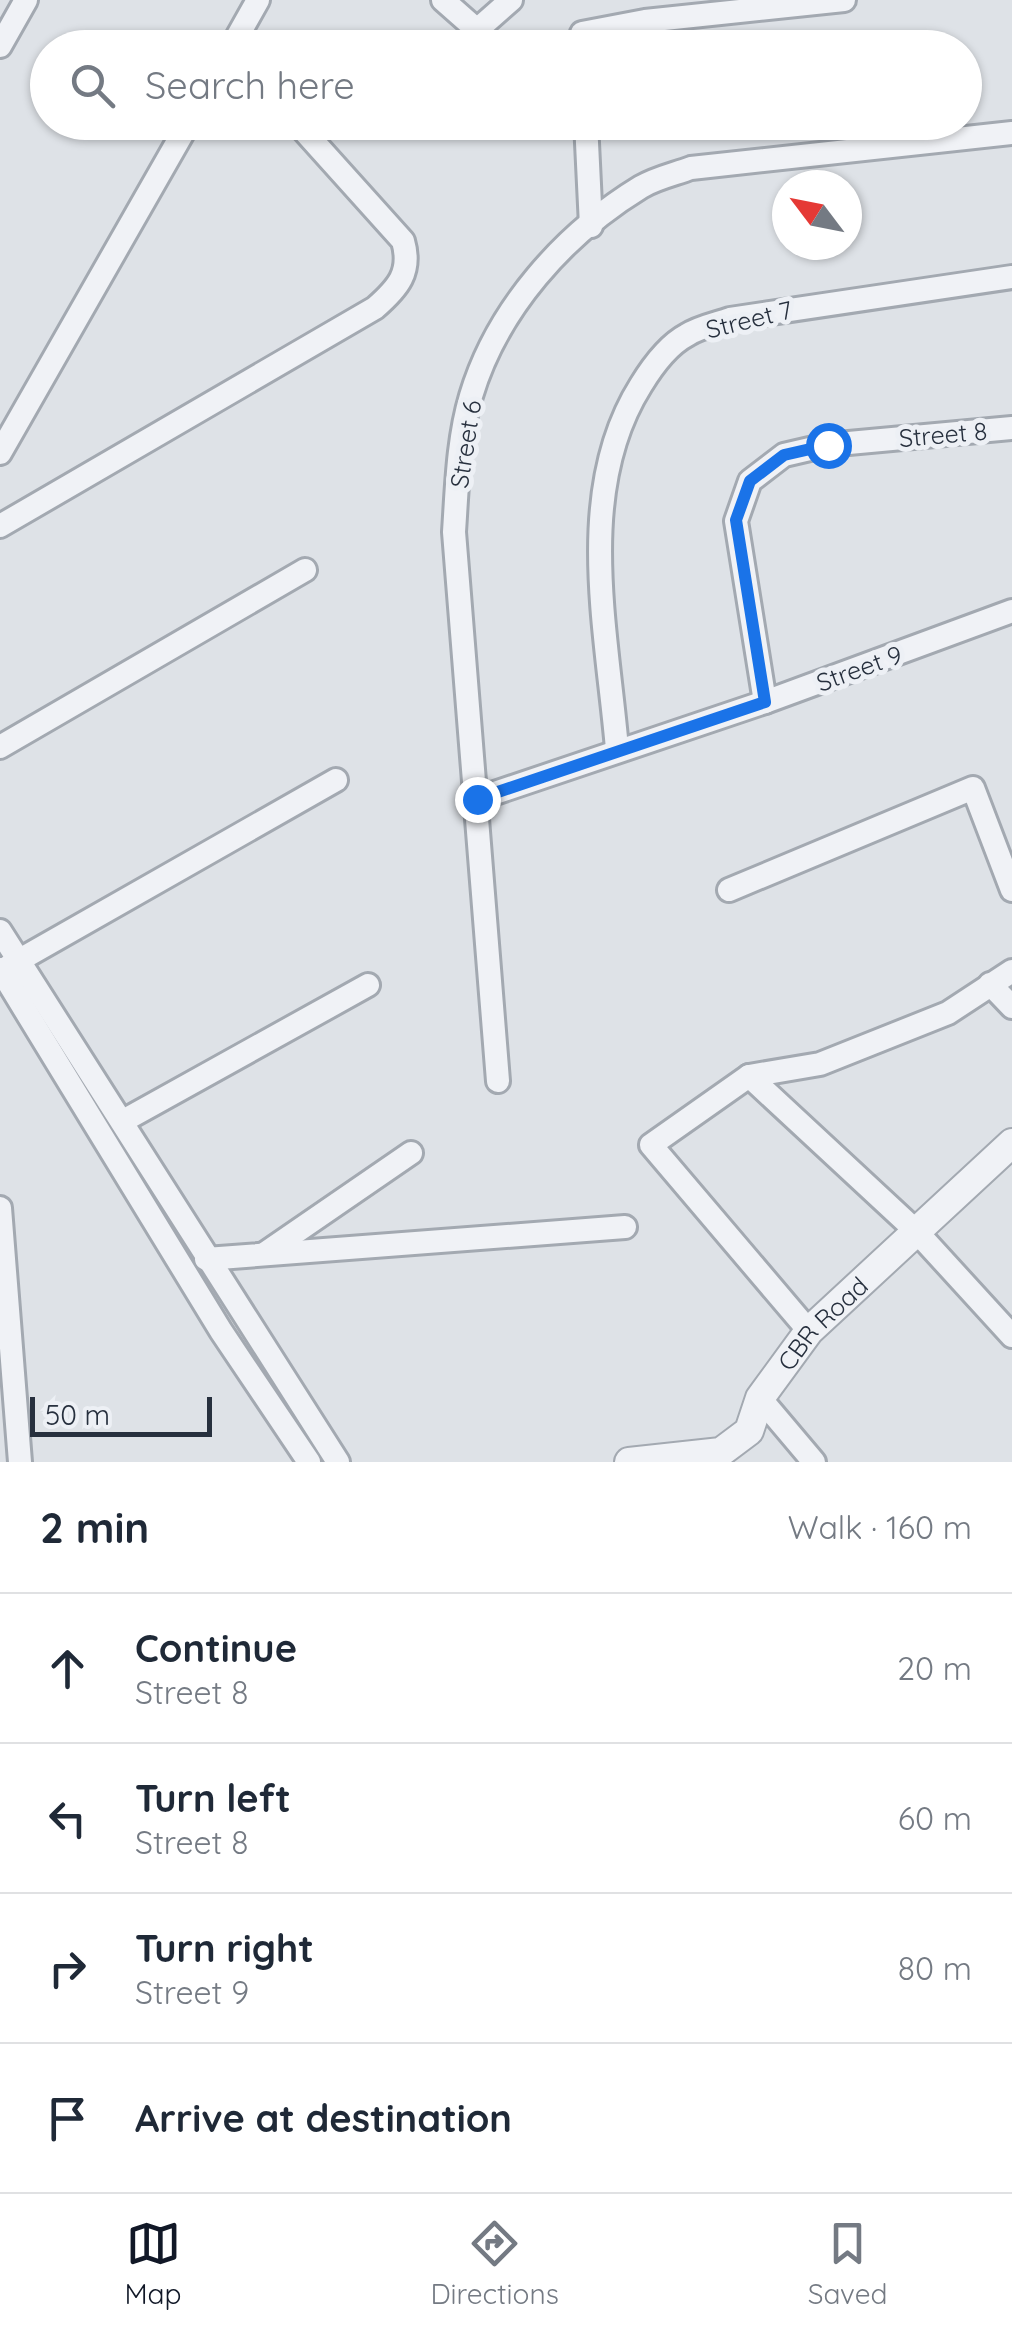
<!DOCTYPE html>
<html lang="en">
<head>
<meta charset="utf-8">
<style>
  body { margin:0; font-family:Quicksand,sans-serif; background:#f2f2f3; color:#1f2937 }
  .compass { position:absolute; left:772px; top:170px; width:90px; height:90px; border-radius:50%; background:#fff; box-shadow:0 2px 8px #0004; rotate:302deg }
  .scale { position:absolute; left:30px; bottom:25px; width:182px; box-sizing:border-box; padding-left:10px; border:5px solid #27303e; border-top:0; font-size:28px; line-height:35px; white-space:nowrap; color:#27303e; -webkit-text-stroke:8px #edf0f5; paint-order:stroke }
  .stop { position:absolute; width:30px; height:30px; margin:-22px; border:8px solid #1a73e8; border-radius:50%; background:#fff }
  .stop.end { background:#1a73e8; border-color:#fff; box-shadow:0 2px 10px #0008 }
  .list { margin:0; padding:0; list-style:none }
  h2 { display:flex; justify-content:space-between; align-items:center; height:130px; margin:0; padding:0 40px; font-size:42px }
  h2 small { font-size:32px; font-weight:400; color:#747a83 }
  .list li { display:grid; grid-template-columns:65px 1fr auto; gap:30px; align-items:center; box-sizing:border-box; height:150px; padding:0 40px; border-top:2px solid #e0e1e3 }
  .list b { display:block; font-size:38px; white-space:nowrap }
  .list p { margin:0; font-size:32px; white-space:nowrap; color:#747a83 }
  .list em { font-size:32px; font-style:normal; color:#747a83 }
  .icon { flex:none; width:55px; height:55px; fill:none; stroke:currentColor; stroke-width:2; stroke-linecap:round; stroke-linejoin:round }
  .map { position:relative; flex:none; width:1012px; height:1462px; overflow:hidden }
  .search { position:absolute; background:#fff; box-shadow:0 2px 8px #0004; left:30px; right:30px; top:30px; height:110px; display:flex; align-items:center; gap:25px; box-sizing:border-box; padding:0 35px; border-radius:55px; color:#747a83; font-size:38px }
  .sheet { height:730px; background:#fff }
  nav { display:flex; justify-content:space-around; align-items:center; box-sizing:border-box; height:140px; border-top:2px solid #e0e1e3; background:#fff; font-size:28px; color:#747a83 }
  nav a { display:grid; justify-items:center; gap:5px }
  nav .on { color:#111827 }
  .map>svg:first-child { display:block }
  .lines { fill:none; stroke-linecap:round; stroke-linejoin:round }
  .minor-casing { stroke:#a3a9b1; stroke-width:28 }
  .tertiary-casing { stroke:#a3a9b1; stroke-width:32 }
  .minor { stroke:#f0f2f6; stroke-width:22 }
  .tertiary { stroke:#f0f2f6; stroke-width:28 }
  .route { stroke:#1a73e8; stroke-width:12 }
  .labels { text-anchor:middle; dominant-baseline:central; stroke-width:10; stroke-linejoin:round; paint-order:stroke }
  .street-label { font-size:25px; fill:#27303e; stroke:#edf0f5 }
</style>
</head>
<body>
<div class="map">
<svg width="1012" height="1462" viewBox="0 0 1012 1462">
  <rect width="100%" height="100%" fill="#dee2e7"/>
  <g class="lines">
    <!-- minor casing -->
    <g class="minor-casing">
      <g id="minor">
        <polyline points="443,0 477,30 511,0"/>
        <polyline points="0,46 26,0"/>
        <polyline points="231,48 258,0"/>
        <polyline points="583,48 582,33 645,21 844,0"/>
        <polyline points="586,122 591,226"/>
        <polyline points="0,453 189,122"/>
        <path d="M0,526L375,308C398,288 412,272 403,241L296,122"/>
        <polyline points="765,702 736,521 750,481 784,455 827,445 1012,428"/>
        <polyline points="0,747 305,570"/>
        <path d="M617,749C607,631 574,491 641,385C652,367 668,345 687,335C699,327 716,324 730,319L1012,277"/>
        <polyline points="477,799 765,702 1012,611"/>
        <polyline points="729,890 973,788 1012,890"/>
        <polyline points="0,931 338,1462"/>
        <polyline points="9,966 336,780"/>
        <polyline points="0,969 221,1331 309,1462"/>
        <polyline points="990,984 1012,1007"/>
        <polyline points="749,1076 916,1231 1012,1336"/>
        <path d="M498,1081L454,532C457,487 458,439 471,396C497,309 564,234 641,187C656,178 675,174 691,168L1012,133"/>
        <polyline points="123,1121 368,985"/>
        <polyline points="0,1208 20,1462"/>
        <polyline points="264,1254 411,1153"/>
        <polyline points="206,1259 625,1227"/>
        <polyline points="809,1331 651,1145 749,1076 820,1064 948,1013 1012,971"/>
        <polyline points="760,1398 814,1462"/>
      </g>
    </g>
    <!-- tertiary casing -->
    <g class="tertiary-casing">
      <g id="tertiary">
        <path id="s1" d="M629,1462L721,1452L749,1431L760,1398L809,1331L1012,1143"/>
      </g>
    </g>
    <!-- minor -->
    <use href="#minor" class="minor"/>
    <!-- tertiary -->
    <use href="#tertiary" class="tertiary"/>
  </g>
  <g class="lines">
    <!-- route -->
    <polyline class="route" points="477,799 765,702 736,520 750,481 784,455 828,445"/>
  </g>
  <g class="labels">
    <!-- street labels -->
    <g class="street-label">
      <text transform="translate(749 319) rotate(-14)">Street 7</text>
      <text transform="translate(943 434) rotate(-5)">Street 8</text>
      <text transform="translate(465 444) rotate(-81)">Street 6</text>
      <text transform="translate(859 668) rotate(-20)">Street 9</text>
      <text stroke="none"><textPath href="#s1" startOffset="260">CBR Road</textPath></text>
    </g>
  </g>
</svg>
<svg class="compass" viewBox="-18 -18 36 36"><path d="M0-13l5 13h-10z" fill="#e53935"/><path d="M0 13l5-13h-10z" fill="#747a83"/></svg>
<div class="scale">50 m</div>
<div class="stop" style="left:828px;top:445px"></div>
<div class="stop end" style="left:477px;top:799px"></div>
<div class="search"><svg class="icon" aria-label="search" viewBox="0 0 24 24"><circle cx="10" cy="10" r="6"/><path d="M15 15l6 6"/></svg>Search here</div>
</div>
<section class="sheet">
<h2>2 min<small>Walk · 160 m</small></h2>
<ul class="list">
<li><svg class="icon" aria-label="ahead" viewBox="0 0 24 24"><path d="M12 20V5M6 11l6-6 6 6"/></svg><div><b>Continue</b><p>Street 8</p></div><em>20 m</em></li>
<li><svg class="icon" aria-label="left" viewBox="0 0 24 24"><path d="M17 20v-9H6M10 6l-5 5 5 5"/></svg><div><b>Turn left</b><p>Street 8</p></div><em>60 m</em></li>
<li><svg class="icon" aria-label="right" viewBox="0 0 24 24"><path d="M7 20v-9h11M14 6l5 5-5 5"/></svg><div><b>Turn right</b><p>Street 9</p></div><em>80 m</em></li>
<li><svg class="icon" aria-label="arrive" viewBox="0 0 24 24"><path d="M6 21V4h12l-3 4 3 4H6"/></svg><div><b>Arrive at destination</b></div></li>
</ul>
</section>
<nav>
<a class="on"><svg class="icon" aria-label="map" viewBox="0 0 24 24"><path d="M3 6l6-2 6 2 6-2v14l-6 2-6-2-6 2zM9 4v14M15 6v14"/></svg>Map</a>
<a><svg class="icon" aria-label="directions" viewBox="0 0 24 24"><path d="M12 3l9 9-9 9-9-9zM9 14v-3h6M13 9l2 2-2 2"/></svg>Directions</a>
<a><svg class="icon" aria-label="saved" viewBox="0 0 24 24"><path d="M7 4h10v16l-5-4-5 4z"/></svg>Saved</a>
</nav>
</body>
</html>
